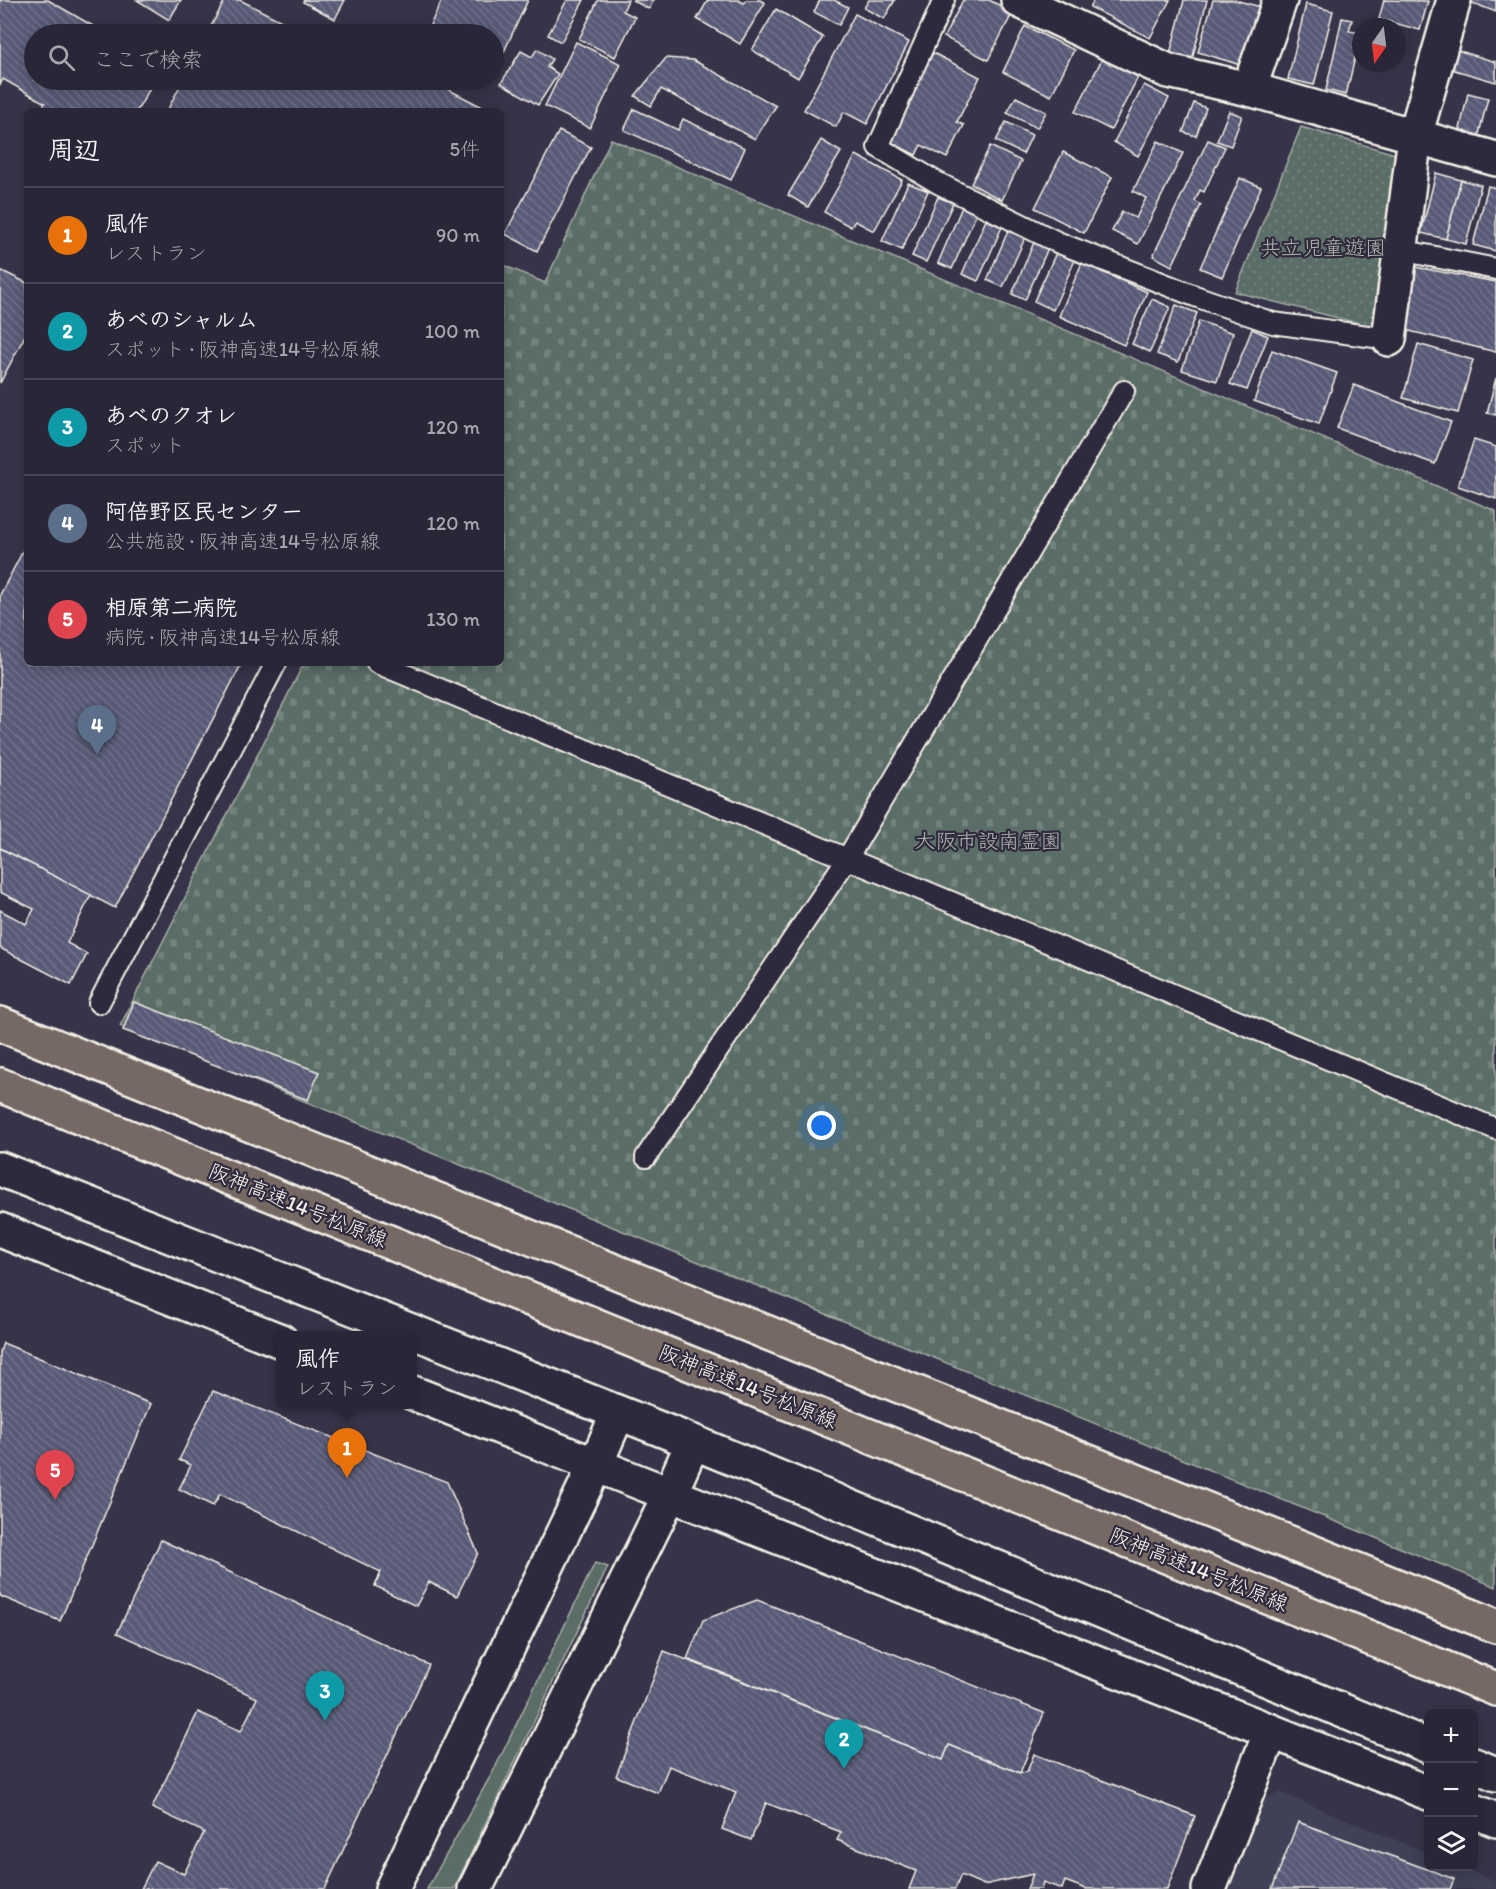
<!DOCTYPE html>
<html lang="ja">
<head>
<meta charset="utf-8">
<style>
  body { margin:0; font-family:Itim,"Klee One",sans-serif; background:#353342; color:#f1f3f6 }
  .controls { position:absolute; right:18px; bottom:18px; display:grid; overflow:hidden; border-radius:9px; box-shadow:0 3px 15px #0003 }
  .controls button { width:54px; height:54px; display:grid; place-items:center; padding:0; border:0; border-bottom:2px solid #454452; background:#292737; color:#f1f3f6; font:30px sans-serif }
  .compass { position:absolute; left:1352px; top:18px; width:54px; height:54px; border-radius:50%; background:#292737; box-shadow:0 3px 15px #0003; rotate:194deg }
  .you { position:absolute; left:822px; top:1126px; width:21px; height:21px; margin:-15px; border:4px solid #fff; border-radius:50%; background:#1a73e8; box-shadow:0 0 0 9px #1a73e833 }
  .badge { display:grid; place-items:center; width:39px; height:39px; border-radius:50%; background:#8abfa5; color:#fff; font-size:20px; font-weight:700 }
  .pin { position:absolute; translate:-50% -50px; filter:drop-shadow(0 2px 3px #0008) }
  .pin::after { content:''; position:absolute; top:32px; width:21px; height:18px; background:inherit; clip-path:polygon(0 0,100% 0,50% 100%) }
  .popup { position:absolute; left:276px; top:1331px; width:141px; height:78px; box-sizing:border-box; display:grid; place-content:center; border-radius:9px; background:#292737; filter:drop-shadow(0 2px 4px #0005); font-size:20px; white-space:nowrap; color:#a5a5ad }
  .popup b { font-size:22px; color:#f1f3f6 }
  .popup::after { content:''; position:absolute; left:50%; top:100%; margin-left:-12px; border:12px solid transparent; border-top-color:#292737 }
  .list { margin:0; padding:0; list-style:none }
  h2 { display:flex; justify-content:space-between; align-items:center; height:78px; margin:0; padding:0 24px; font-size:26px }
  h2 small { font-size:20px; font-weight:400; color:#a5a5ad }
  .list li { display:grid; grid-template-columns:39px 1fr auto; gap:18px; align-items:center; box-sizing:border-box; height:96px; padding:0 24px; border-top:2px solid #454452 }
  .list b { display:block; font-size:22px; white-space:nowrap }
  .list p { margin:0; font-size:20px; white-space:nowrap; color:#a5a5ad }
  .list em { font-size:20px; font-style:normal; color:#a5a5ad }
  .icon { flex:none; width:33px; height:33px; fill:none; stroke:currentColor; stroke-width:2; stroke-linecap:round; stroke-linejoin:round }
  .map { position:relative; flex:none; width:1496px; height:1889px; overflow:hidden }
  .search { position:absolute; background:#292737; box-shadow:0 3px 15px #0003; left:24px; top:24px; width:480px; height:66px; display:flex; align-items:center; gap:15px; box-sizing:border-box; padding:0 21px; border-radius:33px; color:#a5a5ad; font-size:22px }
  .panel { position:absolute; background:#292737; box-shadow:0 3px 15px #0003; left:24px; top:108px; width:480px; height:558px; border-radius:9px }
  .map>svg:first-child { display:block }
  .built { fill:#413f57 }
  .grass { fill:#5a6d66; stroke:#a7afa7; stroke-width:1.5 }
  .cemetery { fill:url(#cemetery-stones); stroke:#a7afa7; stroke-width:1.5 }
  .park { fill:url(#park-dots); stroke:#a7afa7; stroke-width:1.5 }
  .building { fill:url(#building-back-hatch); stroke:#f4f1e8; stroke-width:1.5 }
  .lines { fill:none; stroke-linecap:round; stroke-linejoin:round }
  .service-casing { stroke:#f4f1e8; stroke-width:24 }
  .minor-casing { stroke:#f4f1e8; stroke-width:38 }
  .tertiary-casing { stroke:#f4f1e8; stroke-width:38 }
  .motorway-casing { stroke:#f4f1e8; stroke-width:38 }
  .service { stroke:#2f2a3d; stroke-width:20 }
  .minor { stroke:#2f2a3d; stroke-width:33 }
  .tertiary { stroke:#2f2a3d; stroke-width:33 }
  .motorway { stroke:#766964; stroke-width:33 }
  .labels { text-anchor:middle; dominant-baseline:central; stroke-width:4.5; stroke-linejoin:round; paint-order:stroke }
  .park-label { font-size:21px; fill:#afb6ae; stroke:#2f2a3d }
  .street-label { font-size:21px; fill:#f4f1e8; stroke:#2f2a3d }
</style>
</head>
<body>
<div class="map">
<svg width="1496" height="1889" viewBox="0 0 1496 1889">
  <defs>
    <pattern id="cemetery-stones" width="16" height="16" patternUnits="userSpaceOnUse" patternTransform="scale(1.5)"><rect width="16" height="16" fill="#5a6d66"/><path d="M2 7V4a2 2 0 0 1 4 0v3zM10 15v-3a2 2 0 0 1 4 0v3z" fill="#72827c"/></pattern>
    <pattern id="park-dots" width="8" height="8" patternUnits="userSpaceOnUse" patternTransform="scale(1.5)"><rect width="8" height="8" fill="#5a6d66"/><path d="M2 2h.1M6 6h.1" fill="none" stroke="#72827c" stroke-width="1.8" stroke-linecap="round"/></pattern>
    <pattern id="building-back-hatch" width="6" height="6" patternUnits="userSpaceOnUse" patternTransform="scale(1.5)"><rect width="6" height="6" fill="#585a77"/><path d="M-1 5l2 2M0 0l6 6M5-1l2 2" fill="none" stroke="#71728a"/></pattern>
  </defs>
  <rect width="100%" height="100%" fill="#373449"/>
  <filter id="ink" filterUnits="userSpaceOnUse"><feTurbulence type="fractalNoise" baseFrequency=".0167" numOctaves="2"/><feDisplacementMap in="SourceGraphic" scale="12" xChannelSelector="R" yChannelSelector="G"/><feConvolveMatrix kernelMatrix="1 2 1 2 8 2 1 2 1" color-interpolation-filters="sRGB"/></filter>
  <g filter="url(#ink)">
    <!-- built -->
    <polygon class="built" points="1279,1792 1428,1853 1428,1866 1461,1867 1496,1881 1496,1889 1229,1889 1263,1800"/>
    <!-- grass -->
    <polygon class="grass" points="595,1563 608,1567 454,1889 427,1889 495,1768"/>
    <!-- cemetery -->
    <polygon class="cemetery" points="611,139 1496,511 1496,1587 120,1026 304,663 501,663 501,264 545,283"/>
    <!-- park -->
    <polygon class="park" points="1301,127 1399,155 1378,328 1235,292"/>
    <!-- building -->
    <g class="building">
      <polygon points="0,0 48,0 107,34 34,34 34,80 155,80 137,111 40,111 45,103 3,79 0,85"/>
      <polygon points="137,0 181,0 169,20"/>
      <polygon points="225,0 240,0 307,34 207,34"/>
      <polygon points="304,0 345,0 335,19 303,2"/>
      <polygon points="442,0 528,0 494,73 494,34 426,34"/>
      <polygon points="567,0 584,0 561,42 548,35"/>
      <polygon points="598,0 628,0 623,11 635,17 615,57 579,39"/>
      <polygon points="632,0 654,0 649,9"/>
      <polygon points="708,0 738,0 744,3 746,0 760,0 765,3 740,44 697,19"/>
      <polygon points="820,0 834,0 848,7 839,25 814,12"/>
      <polygon points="869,0 895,0 884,19 864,8"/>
      <polygon points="963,0 989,0 1013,12 988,60 944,37"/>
      <polygon points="1094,0 1170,0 1150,38 1090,7"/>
      <polygon points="1184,0 1207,0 1191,64 1169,58"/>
      <polygon points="1213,0 1235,0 1268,9 1244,66 1198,52"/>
      <polygon points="1384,0 1428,1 1420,30 1379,19"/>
      <polygon points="1471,0 1496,0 1496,12 1470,2"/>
      <polygon points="1306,4 1333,11 1314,85 1288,79"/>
      <polygon points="776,9 823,37 798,78 752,50"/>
      <polygon points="855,14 909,42 867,124 844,112 836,127 804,110"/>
      <polygon points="1342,18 1352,20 1349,31 1361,33 1346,95 1326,90"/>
      <polygon points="1025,26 1074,50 1051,96 1003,72"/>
      <polygon points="576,42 621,64 590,128 545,106"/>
      <polygon points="1450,48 1496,62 1496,82 1444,67"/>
      <polygon points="537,49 552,59 547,67 558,74 538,105 501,83 521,51 532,57"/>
      <polygon points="933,53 980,77 957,122 964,125 947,158 921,145 916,155 888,141"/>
      <polygon points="1103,57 1139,75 1111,130 1075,112"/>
      <polygon points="666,58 693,60 776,106 755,139 661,89 651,106 635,96"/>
      <polygon points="183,80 430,80 490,111 167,111"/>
      <polygon points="1144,85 1169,98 1138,156 1114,142"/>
      <polygon points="1468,93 1488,98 1477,142 1458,138"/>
      <polygon points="1016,97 1046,112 1037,128 1007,113"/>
      <polygon points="1194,103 1206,108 1196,136 1183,132"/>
      <polygon points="634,109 678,130 683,119 745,148 731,180 624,130"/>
      <polygon points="1229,111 1242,116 1231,146 1217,141"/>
      <polygon points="1006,122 1032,135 1023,154 996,141"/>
      <polygon points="559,131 591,147 537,251 505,234"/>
      <polygon points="821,140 841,152 808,207 788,195"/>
      <polygon points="1208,140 1225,147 1204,192 1200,190 1195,201 1201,205 1172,266 1153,256"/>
      <polygon points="1158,141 1183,153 1138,244 1112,231 1122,212 1136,218 1146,198 1133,191"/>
      <polygon points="990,146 1021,161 1002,200 971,184"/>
      <polygon points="1063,152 1112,177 1084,233 1035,208"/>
      <polygon points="856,155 902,180 874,231 855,221 851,227 824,212"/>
      <polygon points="1436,173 1461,180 1446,239 1421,233"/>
      <polygon points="1240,178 1261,187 1222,277 1200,268"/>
      <polygon points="1461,180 1481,185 1466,244 1446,239"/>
      <polygon points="908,183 928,191 902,250 882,241"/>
      <polygon points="1488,186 1496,188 1496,251 1473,245"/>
      <polygon points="938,197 953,203 926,262 912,256"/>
      <polygon points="962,207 976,214 952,269 938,263"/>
      <polygon points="986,220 1002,227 978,281 962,274"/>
      <polygon points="1008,231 1025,238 1003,287 987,280"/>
      <polygon points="1035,240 1049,246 1025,300 1012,294"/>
      <polygon points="1056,253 1075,260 1053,310 1034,301"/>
      <polygon points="1082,263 1147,292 1124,345 1059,316"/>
      <polygon points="1415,267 1496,282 1496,352 1405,330"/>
      <polygon points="0,270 27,283 27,332 0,383"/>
      <polygon points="1152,299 1170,307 1150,352 1132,344"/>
      <polygon points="1176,305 1197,313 1178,362 1157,354"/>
      <polygon points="1199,321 1233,333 1217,381 1182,370"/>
      <polygon points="1252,329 1268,336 1247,390 1230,384"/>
      <polygon points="1418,344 1473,360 1458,413 1403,398"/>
      <polygon points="1272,350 1337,373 1319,424 1254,401"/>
      <polygon points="1496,378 1496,415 1487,413"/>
      <polygon points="1354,385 1451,422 1435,464 1337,428"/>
      <polygon points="1474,440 1496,447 1496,499 1458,486"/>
      <polygon points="27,543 27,663 242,663 115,908 0,848 0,595"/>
      <polygon points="0,848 91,895 67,943 87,954 71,985 0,948 0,910 26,924 34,909 0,892"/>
      <polygon points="134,1002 319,1072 308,1100 123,1030"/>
      <polygon points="3,1343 151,1404 60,1621 0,1596 0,1352"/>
      <polygon points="213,1391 447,1482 478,1553 457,1596 429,1582 416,1606 375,1586 381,1572 220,1494 213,1506 179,1489 191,1465 179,1460"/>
      <polygon points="161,1540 429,1665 325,1889 141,1889 155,1861 184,1874 204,1832 152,1808 198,1712 241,1731 257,1698 117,1633"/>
      <polygon points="757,1600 1044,1713 1020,1773 949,1745 943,1760 687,1659 703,1620"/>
      <polygon points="664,1651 943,1760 949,1745 1020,1773 1027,1772 1034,1754 1195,1816 1167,1889 1086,1889 1065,1881 1062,1889 1043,1882 1041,1889 1027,1889 1033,1874 984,1885 961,1875 955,1889 909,1889 916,1871 837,1840 841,1832 766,1803 751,1840 722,1829 736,1792 669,1766 658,1793 616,1776"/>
      <polygon points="1298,1822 1454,1879 1450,1889 1272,1889"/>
    </g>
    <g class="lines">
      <!-- service casing -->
      <g class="service-casing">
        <g id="service">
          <polyline points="944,0 878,147 938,183 1057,242 1195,296 1273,323 1389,339"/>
          <polyline points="1400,250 1496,269"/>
          <polyline points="377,663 1496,1129"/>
          <polyline points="99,1003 276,663"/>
          <polyline points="646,1157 847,859 1124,391"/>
        </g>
      </g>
      <!-- minor casing -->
      <g class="minor-casing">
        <g id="minor">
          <polyline points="1018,0 1168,71 1249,89 1496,159"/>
          <polyline points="1249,89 1280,0"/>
          <polyline points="1389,339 1415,136 1454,0"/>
          <polyline points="1209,1889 1271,1731"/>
        </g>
      </g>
      <!-- tertiary casing -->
      <g class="tertiary-casing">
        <g id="tertiary">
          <polyline points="0,1169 693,1442 1428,1746"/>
          <polyline points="0,1230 281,1341"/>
          <polyline points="413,1393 1428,1793"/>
          <polyline points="1474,1765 1496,1774"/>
          <polyline points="1474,1811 1496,1820"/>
          <polyline points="392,1889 595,1466 618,1413"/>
          <polyline points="475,1889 669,1496 693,1442"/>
        </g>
      </g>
      <!-- motorway casing -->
      <g class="motorway-casing">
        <g id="motorway">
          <polyline points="0,1024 1496,1626"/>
          <polyline points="0,1085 1496,1689"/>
        </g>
      </g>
      <!-- service -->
      <use href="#service" class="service"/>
      <!-- minor -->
      <use href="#minor" class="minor"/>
      <!-- tertiary -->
      <use href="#tertiary" class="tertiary"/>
      <!-- motorway -->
      <use href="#motorway" class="motorway"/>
    </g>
  </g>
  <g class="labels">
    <!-- park labels -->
    <g class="park-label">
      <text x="1323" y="247">共立児童遊園</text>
      <text x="988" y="840">大阪市設南霊園</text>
    </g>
    <!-- street labels -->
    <g class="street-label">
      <text transform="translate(298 1205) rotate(22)">阪神高速14号松原線</text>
      <text transform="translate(748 1386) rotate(22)">阪神高速14号松原線</text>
      <text transform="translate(1199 1569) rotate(22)">阪神高速14号松原線</text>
    </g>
  </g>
</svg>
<div class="controls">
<button>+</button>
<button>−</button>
<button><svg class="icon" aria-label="layers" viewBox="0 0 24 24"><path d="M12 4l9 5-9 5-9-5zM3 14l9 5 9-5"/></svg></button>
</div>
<svg class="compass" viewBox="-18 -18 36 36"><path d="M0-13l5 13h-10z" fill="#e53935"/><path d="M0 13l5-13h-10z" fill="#a5a5ad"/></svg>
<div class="you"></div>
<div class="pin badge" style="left:347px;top:1478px;background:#e8710a">1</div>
<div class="popup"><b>風作</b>レストラン</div>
<div class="pin badge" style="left:844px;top:1769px;background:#0f9aa8">2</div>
<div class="pin badge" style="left:325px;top:1721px;background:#0f9aa8">3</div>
<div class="pin badge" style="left:97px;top:755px;background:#5c6f8a">4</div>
<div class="pin badge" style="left:55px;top:1500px;background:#e0444e">5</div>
<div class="search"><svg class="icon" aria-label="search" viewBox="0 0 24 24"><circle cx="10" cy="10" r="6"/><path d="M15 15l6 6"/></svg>ここで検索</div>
<section class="panel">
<h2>周辺<small>5件</small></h2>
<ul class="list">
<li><span class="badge" style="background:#e8710a">1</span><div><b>風作</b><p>レストラン</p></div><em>90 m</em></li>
<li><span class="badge" style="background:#0f9aa8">2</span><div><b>あべのシャルム</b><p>スポット · 阪神高速14号松原線</p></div><em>100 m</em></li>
<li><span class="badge" style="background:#0f9aa8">3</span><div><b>あべのクオレ</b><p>スポット</p></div><em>120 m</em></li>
<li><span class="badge" style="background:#5c6f8a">4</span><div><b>阿倍野区民センター</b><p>公共施設 · 阪神高速14号松原線</p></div><em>120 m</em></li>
<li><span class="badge" style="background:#e0444e">5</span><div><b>相原第二病院</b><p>病院 · 阪神高速14号松原線</p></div><em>130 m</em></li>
</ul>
</section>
</div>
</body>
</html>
